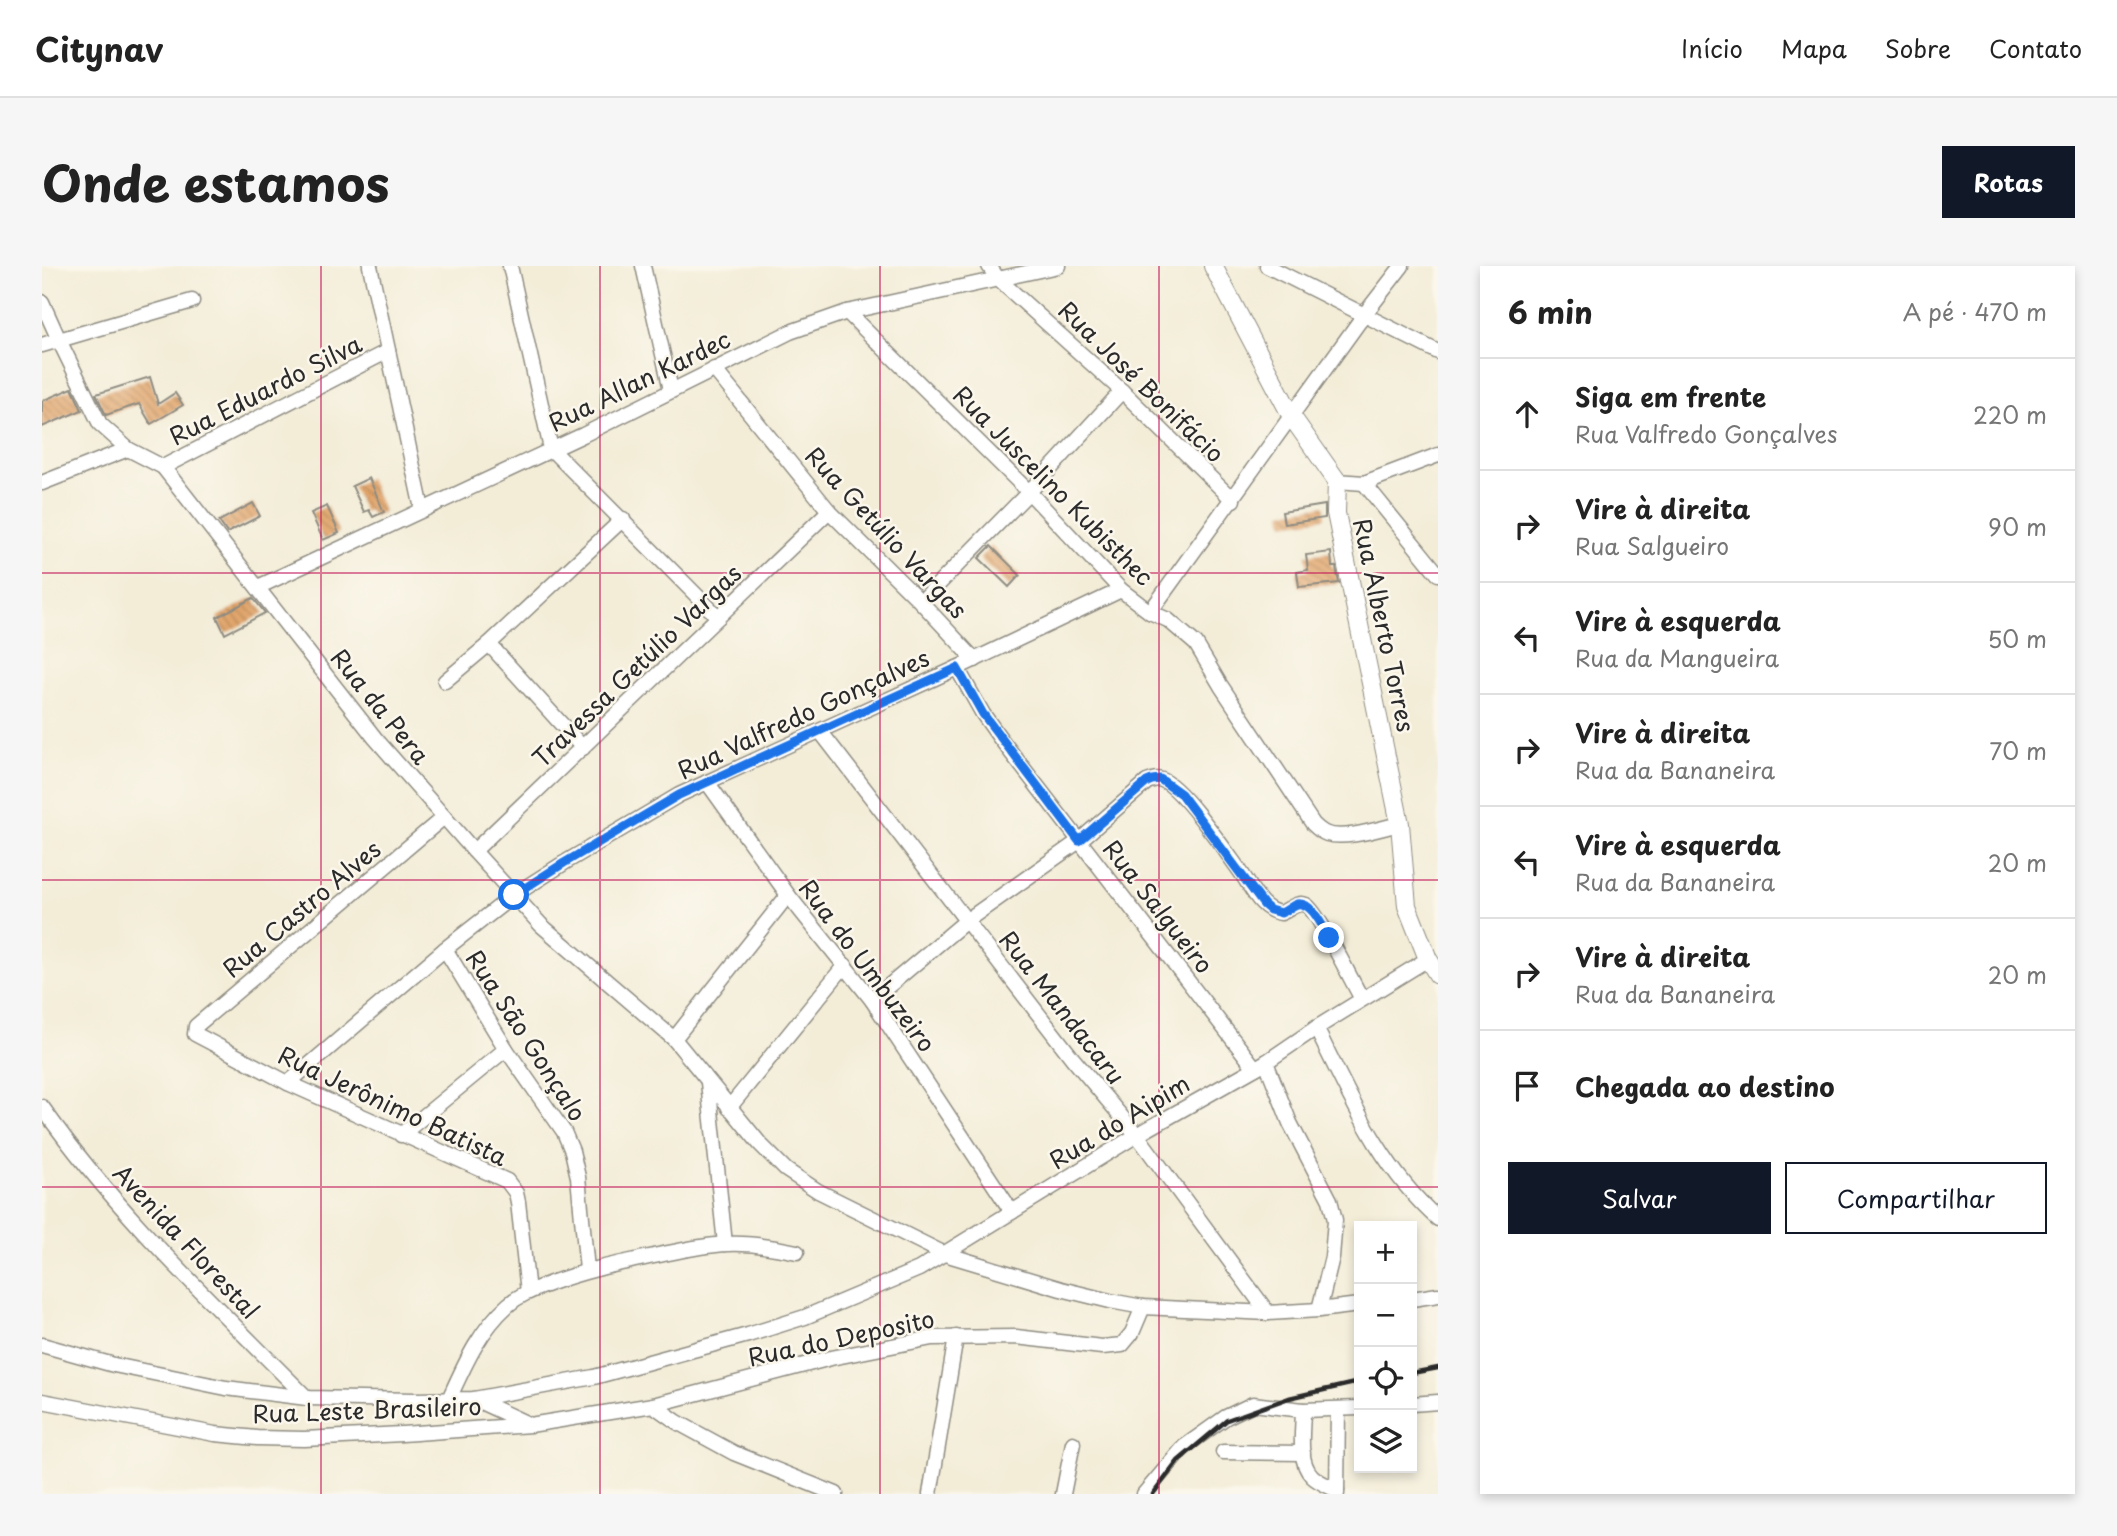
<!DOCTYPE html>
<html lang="pt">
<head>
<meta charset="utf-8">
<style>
  body { margin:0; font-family:"Playpen Sans",sans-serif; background:#f6f6f6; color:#222 }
  .controls { position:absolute; right:21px; bottom:21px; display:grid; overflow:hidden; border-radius:0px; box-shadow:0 4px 10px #0003 }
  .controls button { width:63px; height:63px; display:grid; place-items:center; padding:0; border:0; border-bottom:2px solid #e0e0e0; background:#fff; color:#222; font:35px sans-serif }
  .stop { position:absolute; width:21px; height:21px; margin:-16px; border:5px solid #1a73e8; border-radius:50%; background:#fff }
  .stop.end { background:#1a73e8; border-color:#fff; box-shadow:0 2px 7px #0008 }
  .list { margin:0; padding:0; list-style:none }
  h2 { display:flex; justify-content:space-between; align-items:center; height:91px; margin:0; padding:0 28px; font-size:30px }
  h2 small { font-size:23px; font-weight:400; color:#767676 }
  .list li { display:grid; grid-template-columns:46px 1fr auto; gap:21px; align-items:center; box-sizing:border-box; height:112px; padding:0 28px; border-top:2px solid #e0e0e0 }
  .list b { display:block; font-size:26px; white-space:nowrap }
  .list p { margin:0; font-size:23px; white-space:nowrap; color:#767676 }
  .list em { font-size:23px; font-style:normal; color:#767676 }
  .actions { display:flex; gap:14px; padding:21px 28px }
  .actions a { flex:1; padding:16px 0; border:2px solid #111827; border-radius:0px; text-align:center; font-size:24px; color:#111827 }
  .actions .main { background:#111827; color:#fff }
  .icon { flex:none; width:38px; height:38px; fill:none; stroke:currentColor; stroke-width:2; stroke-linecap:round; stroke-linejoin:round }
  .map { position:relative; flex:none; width:1396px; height:1228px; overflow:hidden; border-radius:0px }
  header { display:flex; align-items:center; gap:42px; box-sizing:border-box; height:98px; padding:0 35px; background:#fff; border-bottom:2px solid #e0e0e0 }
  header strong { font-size:33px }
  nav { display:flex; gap:38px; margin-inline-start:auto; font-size:24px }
  .intro { display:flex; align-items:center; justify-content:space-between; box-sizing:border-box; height:168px; padding:0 42px }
  h1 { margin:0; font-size:49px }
  .button { padding:18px 32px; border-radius:0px; background:#111827; color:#fff; font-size:24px; font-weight:700 }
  main { display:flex; gap:42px; padding:0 42px }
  aside { flex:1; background:#fff; border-radius:0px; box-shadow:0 4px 10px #0003 }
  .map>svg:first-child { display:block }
  .building { fill:url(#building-back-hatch) }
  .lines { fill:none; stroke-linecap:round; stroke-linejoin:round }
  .minor-casing { stroke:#8f8c82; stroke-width:17 }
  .tertiary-casing { stroke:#8f8c82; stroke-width:20 }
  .minor { stroke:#fff; stroke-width:14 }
  .tertiary { stroke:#fff; stroke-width:18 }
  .rail { stroke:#2b2b2b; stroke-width:4.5 }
  .route { stroke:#1a73e8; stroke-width:9 }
  .grid { fill:none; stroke:#c2185b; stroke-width:2; stroke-opacity:0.55 }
  .labels { text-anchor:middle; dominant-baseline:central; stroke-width:5; stroke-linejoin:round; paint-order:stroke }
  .street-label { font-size:24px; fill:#2b2b2b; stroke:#fbf7ec }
</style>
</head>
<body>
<header>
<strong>Citynav</strong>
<nav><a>Início</a><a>Mapa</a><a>Sobre</a><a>Contato</a></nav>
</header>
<div class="intro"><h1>Onde estamos</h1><a class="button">Rotas</a></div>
<main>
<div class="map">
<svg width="1396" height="1228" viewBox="0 0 1396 1228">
  <defs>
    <pattern id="building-back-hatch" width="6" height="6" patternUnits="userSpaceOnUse" patternTransform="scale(1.75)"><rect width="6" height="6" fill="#e1a367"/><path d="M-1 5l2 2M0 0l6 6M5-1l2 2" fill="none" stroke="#b78555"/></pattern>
  </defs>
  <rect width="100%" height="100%" fill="#fbf7ec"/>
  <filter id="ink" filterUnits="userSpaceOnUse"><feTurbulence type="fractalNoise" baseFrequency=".0143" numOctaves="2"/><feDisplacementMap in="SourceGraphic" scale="14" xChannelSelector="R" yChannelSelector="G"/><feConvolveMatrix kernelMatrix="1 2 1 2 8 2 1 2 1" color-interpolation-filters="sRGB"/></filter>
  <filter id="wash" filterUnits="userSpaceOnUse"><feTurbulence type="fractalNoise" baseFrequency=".00686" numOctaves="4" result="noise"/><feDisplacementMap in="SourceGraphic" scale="28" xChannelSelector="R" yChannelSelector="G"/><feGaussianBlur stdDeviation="1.57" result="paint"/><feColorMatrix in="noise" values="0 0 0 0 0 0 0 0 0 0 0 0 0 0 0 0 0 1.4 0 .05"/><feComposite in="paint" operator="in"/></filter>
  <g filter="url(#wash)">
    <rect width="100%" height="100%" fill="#f3edd8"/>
    <g id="blocks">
      <!-- building -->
      <g class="building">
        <polygon points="108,111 116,138 133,127 141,139 109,158 97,138 64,149 54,128"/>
        <polygon points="30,122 40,144 0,161 0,135"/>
        <polygon points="327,212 342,246 331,251 327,244 322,246 310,220"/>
        <polygon points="211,237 218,250 185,267 177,255"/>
        <polygon points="1283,239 1283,252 1242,258 1240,246"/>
        <polygon points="285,240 297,267 281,274 269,247"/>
        <polygon points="949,280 978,309 967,321 937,292"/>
        <polygon points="1289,286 1290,301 1294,301 1297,317 1257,321 1255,306 1266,304 1264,289"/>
        <polygon points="211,332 223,347 183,368 175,351"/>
      </g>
    </g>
  </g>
  <g filter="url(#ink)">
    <use href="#blocks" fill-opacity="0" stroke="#8f8c82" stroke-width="2"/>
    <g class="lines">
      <!-- minor casing -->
      <g class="minor-casing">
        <g id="minor">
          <polyline points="328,0 380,243"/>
          <polyline points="468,0 509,183 676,351"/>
          <polyline points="601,0 629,124"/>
          <polyline points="947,0 956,13 1080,125 1191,234"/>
          <polyline points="1225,0 1396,86"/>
          <polyline points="0,36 17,74 58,158 86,183 121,201 333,472 432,585 499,659 632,773 718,878 744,904 776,925 903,988 1019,1023 1068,1035 1101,1041 1226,1047 1277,1044 1317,1039"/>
          <path d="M805,46L987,226L1079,324L1108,346L1126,354L1154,378L1179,420L1271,558C1275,562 1279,566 1285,568C1304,574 1339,562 1358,558"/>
          <polyline points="0,79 150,35"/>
          <polyline points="672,103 787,245 879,336 933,394"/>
          <polyline points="121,201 346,85"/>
          <polyline points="1295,215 1322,217 1396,189"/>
          <polyline points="0,217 86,183"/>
          <polyline points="1322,217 1396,308"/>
          <polyline points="216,321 541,169 748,66 805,46 1016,0"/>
          <polyline points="879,336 987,226 1080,125"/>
          <polyline points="1108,346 1322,49 1360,0"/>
          <polyline points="447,378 541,482"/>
          <polyline points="915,402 941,448 958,472 1213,802"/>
          <polyline points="403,415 447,378 581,253"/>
          <polyline points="778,465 1031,793 1095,869 1226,1047"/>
          <polyline points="665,516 746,629 830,734 970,946"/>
          <polyline points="402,551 154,760 153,768 246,817 465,915 474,927 476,936 486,1026"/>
          <polyline points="432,585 787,245"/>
          <polyline points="403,683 464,783 522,866 530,885 536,911 545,1004"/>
          <path d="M830,734L924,655L1037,575L1105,516C1110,514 1114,512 1120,514C1140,521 1184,586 1198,605C1209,620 1218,645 1239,647C1247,644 1255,635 1264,639C1276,645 1311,718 1320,733"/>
          <path d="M1274,762C1308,830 1338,902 1396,953"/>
          <polyline points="632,773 746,629"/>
          <polyline points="1224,796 1248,857 1288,934 1293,954 1290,991 1277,1044"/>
          <polyline points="666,816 683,978"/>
          <polyline points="246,817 403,683 472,629 522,597 637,529 915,402 1079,324"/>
          <path d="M0,841C76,949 173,1039 265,1132"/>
          <polyline points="687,842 803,699"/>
          <polyline points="359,869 464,783"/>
          <polyline points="1370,1033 1396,1029"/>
          <polyline points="0,1079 72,1099 184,1122 265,1132 373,1134 432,1133 552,1111 706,1069 763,1051 877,1003 1095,869 1224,796 1274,762 1386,693"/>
          <path d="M407,1133C423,1098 437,1065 466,1039C478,1028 494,1023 509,1017C544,1004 575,998 612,990C636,985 661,979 686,978C709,977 732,981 755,986"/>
          <polyline points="432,1133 484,1157"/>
          <polyline points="0,1135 173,1168 215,1172 262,1173 360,1168 488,1159 611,1139 789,1092 890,1072 974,1071 1060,1081 1080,1079 1090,1067 1101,1041"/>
          <polyline points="1370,1138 1396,1136"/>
          <polyline points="611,1139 635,1156 692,1187 794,1228"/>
          <path d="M1261,1144C1261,1163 1255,1195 1270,1210C1277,1217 1287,1220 1295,1224"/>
          <polyline points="1181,1186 1261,1187"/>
          <polyline points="888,1228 914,1071"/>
          <polyline points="1021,1228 1031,1177"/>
          <polyline points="1102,1228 1142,1181 1184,1151 1211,1138 1261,1144 1317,1142"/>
          <polyline points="1295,1228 1296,1143"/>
        </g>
      </g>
      <!-- tertiary casing -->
      <g class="tertiary-casing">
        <polyline id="tertiary" points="1171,0 1250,151 1295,215 1294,247 1358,558 1365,640 1386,693 1396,709"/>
      </g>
      <!-- minor -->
      <use href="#minor" class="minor"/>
      <!-- tertiary -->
      <use href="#tertiary" class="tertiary"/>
      <!-- rail -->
      <g class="rail">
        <polyline points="1370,1107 1396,1102"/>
        <polyline points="1111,1228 1136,1195 1185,1154 1247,1132 1317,1116"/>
      </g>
    </g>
  </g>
  <g class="lines" filter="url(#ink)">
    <!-- route -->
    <path class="route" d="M472,629L522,597L637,529L915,402L941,448L1037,575L1105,516L1110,514L1118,513L1139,528L1222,639L1228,644L1239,647C1245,645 1249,640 1255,638C1270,635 1281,662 1287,672"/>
  </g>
  <!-- grid -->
  <path class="grid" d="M279,0V1228M558,0V1228M838,0V1228M1117,0V1228M0,307H1396M0,614H1396M0,921H1396"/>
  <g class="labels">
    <!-- street labels -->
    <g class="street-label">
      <text transform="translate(597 114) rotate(-26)">Rua Allan Kardec</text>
      <text transform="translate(1100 115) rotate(44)">Rua José Bonifácio</text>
      <text transform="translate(223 123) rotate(-27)">Rua Eduardo Silva</text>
      <text transform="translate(1012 219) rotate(45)">Rua Juscelino Kubisthec</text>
      <text transform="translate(845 266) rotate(47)">Rua Getúlio Vargas</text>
      <text transform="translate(1343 359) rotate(78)">Rua Alberto Torres</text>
      <text transform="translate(594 399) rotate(-44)">Travessa Getúlio Vargas</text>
      <text transform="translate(339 440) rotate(51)">Rua da Pera</text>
      <text transform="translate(761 447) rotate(-25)">Rua Valfredo Gonçalves</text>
      <text transform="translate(1117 640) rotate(52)">Rua Salgueiro</text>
      <text transform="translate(259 642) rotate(-40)">Rua Castro Alves</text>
      <text transform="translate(826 699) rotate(53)">Rua do Umbuzeiro</text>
      <text transform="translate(1021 741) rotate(52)">Rua Mandacaru</text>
      <text transform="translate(485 769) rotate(57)">Rua São Gonçalo</text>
      <text transform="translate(351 839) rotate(25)">Rua Jerônimo Batista</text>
      <text transform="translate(1077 855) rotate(-31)">Rua do Aipim</text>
      <text transform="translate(145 975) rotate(47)">Avenida Florestal</text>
      <text transform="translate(799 1071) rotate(-12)">Rua do Deposito</text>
      <text transform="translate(325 1143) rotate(-2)">Rua Leste Brasileiro</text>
    </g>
  </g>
</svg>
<div class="controls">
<button>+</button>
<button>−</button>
<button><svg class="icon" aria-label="locate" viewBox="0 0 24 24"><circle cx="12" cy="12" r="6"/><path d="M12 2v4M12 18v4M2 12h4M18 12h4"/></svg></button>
<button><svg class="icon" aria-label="layers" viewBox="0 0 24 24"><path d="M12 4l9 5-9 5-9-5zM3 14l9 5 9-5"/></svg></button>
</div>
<div class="stop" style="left:472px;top:629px"></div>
<div class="stop end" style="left:1287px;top:672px"></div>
</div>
<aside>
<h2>6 min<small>A pé · 470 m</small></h2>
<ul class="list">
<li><svg class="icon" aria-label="ahead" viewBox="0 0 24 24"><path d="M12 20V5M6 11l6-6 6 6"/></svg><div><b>Siga em frente</b><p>Rua Valfredo Gonçalves</p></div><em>220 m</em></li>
<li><svg class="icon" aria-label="right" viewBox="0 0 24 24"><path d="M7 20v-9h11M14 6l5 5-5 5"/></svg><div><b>Vire à direita</b><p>Rua Salgueiro</p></div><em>90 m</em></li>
<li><svg class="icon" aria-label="left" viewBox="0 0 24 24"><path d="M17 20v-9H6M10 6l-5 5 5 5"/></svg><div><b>Vire à esquerda</b><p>Rua da Mangueira</p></div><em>50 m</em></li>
<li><svg class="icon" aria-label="right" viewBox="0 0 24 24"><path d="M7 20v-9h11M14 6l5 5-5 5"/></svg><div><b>Vire à direita</b><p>Rua da Bananeira</p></div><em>70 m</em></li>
<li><svg class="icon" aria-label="left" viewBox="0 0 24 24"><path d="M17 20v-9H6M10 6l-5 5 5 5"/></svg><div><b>Vire à esquerda</b><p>Rua da Bananeira</p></div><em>20 m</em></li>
<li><svg class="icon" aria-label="right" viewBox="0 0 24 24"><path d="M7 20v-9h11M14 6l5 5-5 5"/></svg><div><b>Vire à direita</b><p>Rua da Bananeira</p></div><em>20 m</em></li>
<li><svg class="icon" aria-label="arrive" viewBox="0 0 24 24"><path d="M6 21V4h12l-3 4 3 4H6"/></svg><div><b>Chegada ao destino</b></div></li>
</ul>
<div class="actions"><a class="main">Salvar</a><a>Compartilhar</a></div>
</aside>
</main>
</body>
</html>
